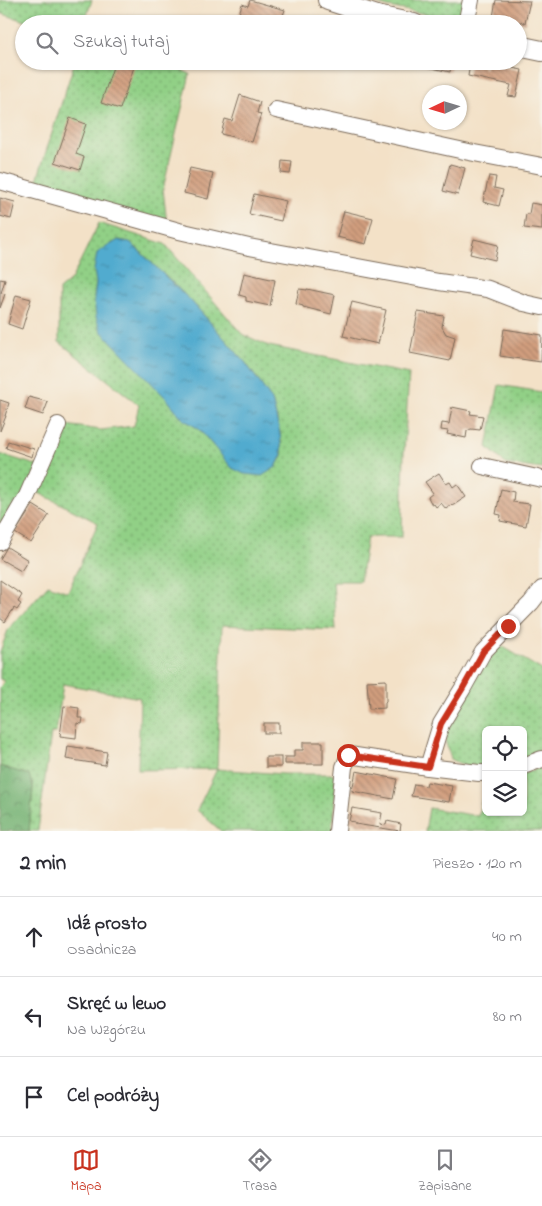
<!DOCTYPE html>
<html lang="pl">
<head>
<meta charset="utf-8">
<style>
  body { margin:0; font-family:"Indie Flower",sans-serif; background:#f2f2f3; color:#2b2b33 }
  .controls { position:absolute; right:15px; bottom:15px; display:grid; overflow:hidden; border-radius:8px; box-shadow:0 1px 4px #0004 }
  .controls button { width:45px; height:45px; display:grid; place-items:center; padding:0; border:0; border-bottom:1px solid #e1e1e2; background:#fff; color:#2b2b33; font:25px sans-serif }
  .compass { position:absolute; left:422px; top:85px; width:45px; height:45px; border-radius:50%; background:#fff; box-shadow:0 1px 4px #0004; rotate:266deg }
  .stop { position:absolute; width:15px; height:15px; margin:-11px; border:4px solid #c8321e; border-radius:50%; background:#fff }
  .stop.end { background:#c8321e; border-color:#fff; box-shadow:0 1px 5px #0008 }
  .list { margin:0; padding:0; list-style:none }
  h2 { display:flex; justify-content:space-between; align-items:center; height:65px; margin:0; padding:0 20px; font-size:21px }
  h2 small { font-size:16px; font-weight:400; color:#7c7c81 }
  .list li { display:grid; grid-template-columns:32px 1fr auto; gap:15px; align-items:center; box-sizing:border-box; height:80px; padding:0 20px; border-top:1px solid #e1e1e2 }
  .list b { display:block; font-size:19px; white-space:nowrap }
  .list p { margin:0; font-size:16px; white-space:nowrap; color:#7c7c81 }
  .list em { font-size:16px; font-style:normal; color:#7c7c81 }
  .icon { flex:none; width:28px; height:28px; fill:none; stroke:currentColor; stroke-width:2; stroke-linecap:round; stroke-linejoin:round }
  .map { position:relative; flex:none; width:542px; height:831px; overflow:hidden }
  .search { position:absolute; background:#fff; box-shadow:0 1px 4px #0004; left:15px; right:15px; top:15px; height:55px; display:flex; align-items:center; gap:12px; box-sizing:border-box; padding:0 18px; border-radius:28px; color:#7c7c81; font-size:19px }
  .sheet { height:305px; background:#fff }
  nav { display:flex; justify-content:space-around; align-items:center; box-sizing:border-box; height:70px; border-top:1px solid #e1e1e2; background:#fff; font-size:14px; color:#7c7c81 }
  nav a { display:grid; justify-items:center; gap:2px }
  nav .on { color:#c8321e }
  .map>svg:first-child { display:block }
  .grass { fill:url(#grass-dots); stroke:#667d52; fill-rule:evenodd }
  .forest { fill:url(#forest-crowns); stroke:#586e48 }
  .water { fill:url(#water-ripples); stroke:#466a76 }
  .building { fill:url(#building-back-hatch) }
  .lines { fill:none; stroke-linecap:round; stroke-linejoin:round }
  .minor-casing { stroke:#7b6a59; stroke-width:18 }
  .tertiary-casing { stroke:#7b6a59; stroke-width:22 }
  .minor { stroke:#fff; stroke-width:16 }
  .tertiary { stroke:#fff; stroke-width:20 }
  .route { stroke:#c8321e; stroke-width:6 }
</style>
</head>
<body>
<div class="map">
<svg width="542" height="831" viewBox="0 0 542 831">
  <defs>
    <pattern id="grass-dots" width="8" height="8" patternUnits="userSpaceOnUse" patternTransform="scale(1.25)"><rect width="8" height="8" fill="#91d086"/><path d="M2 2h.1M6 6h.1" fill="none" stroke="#78a96d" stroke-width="1.8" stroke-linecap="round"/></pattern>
    <pattern id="forest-crowns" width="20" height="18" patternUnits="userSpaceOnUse" patternTransform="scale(1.25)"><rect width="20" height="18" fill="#74b273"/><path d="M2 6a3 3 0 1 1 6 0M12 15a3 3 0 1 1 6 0" fill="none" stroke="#60915e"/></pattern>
    <pattern id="water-ripples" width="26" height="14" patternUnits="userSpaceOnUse" patternTransform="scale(1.25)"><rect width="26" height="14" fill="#51abcf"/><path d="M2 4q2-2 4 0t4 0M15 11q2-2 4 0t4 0" fill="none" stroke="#448ba7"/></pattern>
    <pattern id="building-back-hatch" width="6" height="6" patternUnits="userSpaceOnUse" patternTransform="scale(1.25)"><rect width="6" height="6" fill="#d19e7e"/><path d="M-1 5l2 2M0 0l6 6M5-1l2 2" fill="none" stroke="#ab8167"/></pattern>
  </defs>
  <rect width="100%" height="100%" fill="#f7f3e8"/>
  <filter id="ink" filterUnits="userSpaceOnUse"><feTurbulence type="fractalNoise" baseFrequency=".02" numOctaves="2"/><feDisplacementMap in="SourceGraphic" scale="10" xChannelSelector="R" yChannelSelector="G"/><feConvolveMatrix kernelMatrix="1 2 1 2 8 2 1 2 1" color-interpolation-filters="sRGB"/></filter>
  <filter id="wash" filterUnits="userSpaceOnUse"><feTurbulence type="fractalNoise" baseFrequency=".0096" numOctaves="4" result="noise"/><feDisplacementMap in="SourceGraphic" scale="20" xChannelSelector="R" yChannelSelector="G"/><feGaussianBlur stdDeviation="1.12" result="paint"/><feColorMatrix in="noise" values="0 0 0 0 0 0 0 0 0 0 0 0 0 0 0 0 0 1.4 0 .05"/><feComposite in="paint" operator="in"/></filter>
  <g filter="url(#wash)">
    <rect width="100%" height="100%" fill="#f3e1c7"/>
    <!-- grass -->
    <g class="grass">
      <polygon points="0,0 92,0 84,24 34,24 0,13"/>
      <polygon points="366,0 465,0 462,15 457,20 388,7"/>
      <polygon points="75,61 162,61 190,74 163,189 167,224 35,186"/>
      <path d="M99,223L165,244L242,334L269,346L409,374L404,453L402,537H367L360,581H333L336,630L222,625L217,769L283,774H331L336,777L332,831H221L197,810L217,769L138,770L140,698L63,684L56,733H51L38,831H29L33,787L29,776L0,766V688L4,681L0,679V652L8,630L48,585L68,592L98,523L37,492L57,451L66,425L101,430L134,426L139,405L59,342V290L71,280ZM119,240L130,242L192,302L245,362L272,400L280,433L282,455L276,467L232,468L199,429L183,419L166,398L94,298L96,283L97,253Z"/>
      <polygon points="499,385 542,392 542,469 506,464 487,447"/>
      <polygon points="0,454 39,466 0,536"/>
      <polygon points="500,645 542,670 542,757 523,765 523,730 486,730 486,768 467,767 451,759 444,737 449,724 468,688"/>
      <polygon points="542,767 542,831 425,831 429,808 478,816 486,783 486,812 523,812 523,774"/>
    </g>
    <!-- forest -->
    <polygon class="forest" points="0,766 29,775 33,787 29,831 0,831"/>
    <!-- water -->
    <polygon class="water" points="118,240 130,242 192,302 245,362 272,400 280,433 282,455 276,467 262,476 244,474 232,468 199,429 183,419 166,398 101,331 96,317 94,298 96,283 94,270 97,253"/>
    <g id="blocks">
      <!-- building -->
      <g class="building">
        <polygon points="250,0 285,10 282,18 293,21 293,24 273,24 253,18 251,24 243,24 246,16 239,14 242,4 248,6"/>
        <polygon points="496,0 530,1 525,23 493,17"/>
        <polygon points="115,61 136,61 120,109 101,103"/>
        <polygon points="401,61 440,61 451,64 450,72"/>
        <polygon points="487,63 522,70 516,97 508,96 511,85 468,76 470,64 483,66 483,68 485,69"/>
        <polygon points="240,95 260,102 257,113 261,114 252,142 221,134 225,119 232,121"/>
        <polygon points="70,118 86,124 76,154 84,157 80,170 55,162"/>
        <polygon points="282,161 292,162 290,174 281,173"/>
        <polygon points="450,164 465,168 458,195 443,191"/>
        <polygon points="190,168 213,173 208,199 184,193"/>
        <polygon points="489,176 496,177 494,188 503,190 499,206 483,202"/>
        <polygon points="254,194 286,201 281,221 249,214"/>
        <polygon points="0,198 15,202 11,219 0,216"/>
        <polygon points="531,203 542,205 542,230 524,228 526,214 529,214"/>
        <polygon points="344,211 373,218 366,244 337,237"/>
        <polygon points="474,239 498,245 495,260 470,254"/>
        <polygon points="244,273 275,280 270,306 246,301 246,297 239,295"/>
        <polygon points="0,279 5,280 1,293 5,294 0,308"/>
        <polygon points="299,289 307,290 307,289 335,295 331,314 303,307 303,306 296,304"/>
        <polygon points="16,295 31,299 22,329 8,324"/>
        <polygon points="352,302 386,310 378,344 343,336"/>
        <polygon points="418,312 444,316 442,327 446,334 455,337 450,361 410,353"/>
        <polygon points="504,329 542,335 541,362 500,356"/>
        <polygon points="29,397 48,402 43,415 25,409"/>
        <polygon points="0,400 9,403 5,416 6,416 0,431"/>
        <polygon points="452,407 471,411 470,414 483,416 480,430 471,429 467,431 466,438 447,434 448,431 441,430 442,423 449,424"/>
        <polygon points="8,441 34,449 32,457 6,448"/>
        <polygon points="439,473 446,484 450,482 453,487 457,484 466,497 452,506 451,505 446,509 441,503 436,507 434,504 432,505 428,497 433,493 425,482"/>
        <polygon points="501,489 514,492 513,502 530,504 526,526 500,521 501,515 496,514"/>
        <polygon points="33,505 49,515 31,543 15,533"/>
        <polygon points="7,547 28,560 21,571 0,559"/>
        <polygon points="0,580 22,595 18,602 21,604 17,610 14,608 5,622 0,618"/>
        <polygon points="386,680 386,701 385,702 385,708 369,709 367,681"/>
        <polygon points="64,706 79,708 78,718 83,718 82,724 77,723 76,738 60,736"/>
        <rect x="264" y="723" width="15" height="10"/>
        <polygon points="303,742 323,742 323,764 285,764 285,757 294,757 294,750 303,750"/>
        <polygon points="68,746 107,752 105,765 66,759"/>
        <rect x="266" y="757" width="15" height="10"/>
        <polygon points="356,771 397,779 393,799 352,791"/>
        <polygon points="427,782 452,786 449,802 411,796 414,784 426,786"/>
        <polygon points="352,808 382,813 380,824 386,825 387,821 401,824 400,831 355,824 355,822 349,821"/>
      </g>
    </g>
  </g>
  <g filter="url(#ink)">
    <use href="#blocks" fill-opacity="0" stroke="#7b6a59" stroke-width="1"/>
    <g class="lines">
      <!-- minor casing -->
      <g class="minor-casing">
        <g id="minor">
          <polyline points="466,24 471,0"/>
          <polyline points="276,110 469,152 542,166"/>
          <polyline points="0,181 179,231 249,247 439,282 488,289 524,303 542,307"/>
          <polyline points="482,466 542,479"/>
          <polyline points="0,542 27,496 58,425"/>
          <polyline points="523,766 542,759"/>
          <polyline points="428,767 441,724 463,688 483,652 531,603 542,589"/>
          <polyline points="337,831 344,767 349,755 428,767 479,773 486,773"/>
        </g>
      </g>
      <!-- tertiary casing -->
      <g class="tertiary-casing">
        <g id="tertiary">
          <polyline points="328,0 377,16 414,24"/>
          <polyline points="518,46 542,51"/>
        </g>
      </g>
      <!-- minor -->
      <use href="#minor" class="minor"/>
      <!-- tertiary -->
      <use href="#tertiary" class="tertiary"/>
    </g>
  </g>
  <g class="lines" filter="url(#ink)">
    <!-- route -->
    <polyline class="route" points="348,755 428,767 441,724 463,688 483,652 508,626"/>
  </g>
</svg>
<div class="controls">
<button><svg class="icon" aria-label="locate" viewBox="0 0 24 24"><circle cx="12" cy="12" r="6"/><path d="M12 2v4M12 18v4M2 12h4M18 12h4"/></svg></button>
<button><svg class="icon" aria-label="layers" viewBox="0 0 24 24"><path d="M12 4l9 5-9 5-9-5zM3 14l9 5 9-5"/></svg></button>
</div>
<svg class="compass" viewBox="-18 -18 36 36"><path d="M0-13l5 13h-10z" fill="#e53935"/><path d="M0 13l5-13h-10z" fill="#7c7c81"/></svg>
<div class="stop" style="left:348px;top:755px"></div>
<div class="stop end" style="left:508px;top:626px"></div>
<div class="search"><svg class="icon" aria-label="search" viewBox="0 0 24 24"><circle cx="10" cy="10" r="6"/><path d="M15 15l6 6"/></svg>Szukaj tutaj</div>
</div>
<section class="sheet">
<h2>2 min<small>Pieszo · 120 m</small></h2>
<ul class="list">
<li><svg class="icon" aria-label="ahead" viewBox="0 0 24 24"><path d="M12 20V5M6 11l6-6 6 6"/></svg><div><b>Idź prosto</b><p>Osadnicza</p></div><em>40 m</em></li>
<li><svg class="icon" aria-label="left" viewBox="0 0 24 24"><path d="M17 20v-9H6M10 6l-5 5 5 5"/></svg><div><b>Skręć w lewo</b><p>Na Wzgórzu</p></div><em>80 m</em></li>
<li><svg class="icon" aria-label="arrive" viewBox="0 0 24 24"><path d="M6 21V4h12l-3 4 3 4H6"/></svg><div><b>Cel podróży</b></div></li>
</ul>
</section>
<nav>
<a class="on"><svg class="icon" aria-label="map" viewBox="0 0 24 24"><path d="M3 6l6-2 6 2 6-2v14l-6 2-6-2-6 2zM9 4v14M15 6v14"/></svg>Mapa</a>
<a><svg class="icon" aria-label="directions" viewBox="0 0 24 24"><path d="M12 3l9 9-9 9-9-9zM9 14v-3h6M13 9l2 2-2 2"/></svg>Trasa</a>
<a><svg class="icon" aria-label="saved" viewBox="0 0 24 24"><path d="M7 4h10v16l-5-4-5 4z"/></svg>Zapisane</a>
</nav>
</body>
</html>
